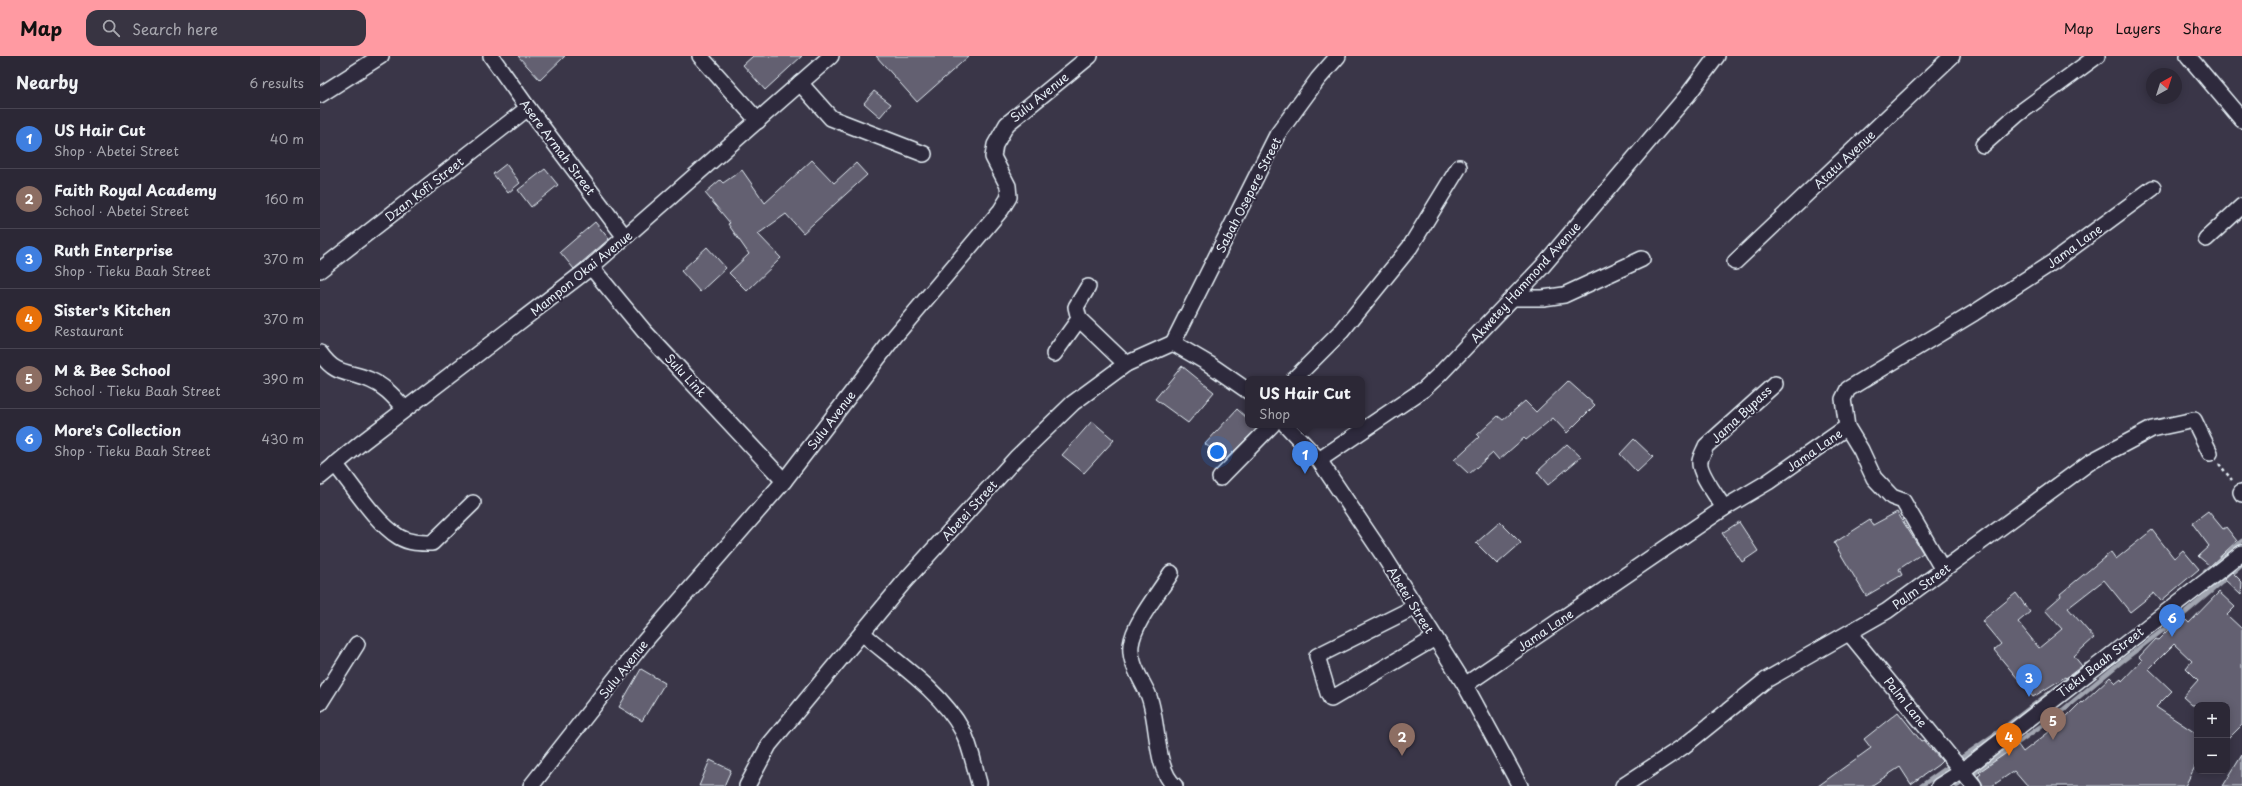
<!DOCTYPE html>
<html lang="en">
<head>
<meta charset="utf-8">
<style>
  body { margin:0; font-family:"Playpen Sans",sans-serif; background:#383442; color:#f1f3f6 }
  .controls { position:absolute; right:12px; bottom:12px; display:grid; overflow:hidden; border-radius:8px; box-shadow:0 2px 10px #0003 }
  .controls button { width:36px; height:36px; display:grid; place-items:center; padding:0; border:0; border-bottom:1px solid #484451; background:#2c2836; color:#f1f3f6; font:20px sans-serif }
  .compass { position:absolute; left:1826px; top:12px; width:36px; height:36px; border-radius:50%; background:#2c2836; box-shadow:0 2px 10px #0003; rotate:39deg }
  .you { position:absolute; left:897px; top:396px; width:14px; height:14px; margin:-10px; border:3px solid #fff; border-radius:50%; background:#1a73e8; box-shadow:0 0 0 6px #1a73e833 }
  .badge { display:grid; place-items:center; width:26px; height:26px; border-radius:50%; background:#ff9aa2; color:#fff; font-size:13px; font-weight:700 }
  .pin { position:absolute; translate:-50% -33px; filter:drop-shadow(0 1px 2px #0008) }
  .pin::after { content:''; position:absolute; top:21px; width:14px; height:12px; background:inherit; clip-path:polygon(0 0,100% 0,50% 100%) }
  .popup { position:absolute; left:925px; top:320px; width:120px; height:52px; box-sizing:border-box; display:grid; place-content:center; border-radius:8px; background:#2c2836; filter:drop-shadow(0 1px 3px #0005); font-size:13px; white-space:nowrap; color:#a6a6ad }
  .popup b { font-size:15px; color:#f1f3f6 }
  .popup::after { content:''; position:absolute; left:50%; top:100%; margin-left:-8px; border:8px solid transparent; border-top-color:#2c2836 }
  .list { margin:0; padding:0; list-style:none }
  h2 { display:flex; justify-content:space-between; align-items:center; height:52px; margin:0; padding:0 16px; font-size:17px }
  h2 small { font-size:13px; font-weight:400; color:#a6a6ad }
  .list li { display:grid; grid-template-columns:26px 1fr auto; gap:12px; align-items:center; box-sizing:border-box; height:60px; padding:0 16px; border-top:1px solid #484451 }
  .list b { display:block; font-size:15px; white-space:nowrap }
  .list p { margin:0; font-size:13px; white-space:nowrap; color:#a6a6ad }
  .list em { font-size:13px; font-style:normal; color:#a6a6ad }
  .icon { flex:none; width:22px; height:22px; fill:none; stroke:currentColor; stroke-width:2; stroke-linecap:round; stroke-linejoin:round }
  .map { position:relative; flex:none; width:1922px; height:730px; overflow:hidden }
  header { display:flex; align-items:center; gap:24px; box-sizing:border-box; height:56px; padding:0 20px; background:#ff9aa2; color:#111 }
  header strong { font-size:19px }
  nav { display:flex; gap:22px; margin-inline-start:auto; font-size:14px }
  .search { width:280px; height:36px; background:#383442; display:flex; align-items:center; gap:10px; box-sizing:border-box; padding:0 14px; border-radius:12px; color:#a6a6ad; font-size:15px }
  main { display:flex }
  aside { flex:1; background:#2c2836 }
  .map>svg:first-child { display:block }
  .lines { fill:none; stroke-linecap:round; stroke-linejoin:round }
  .stream { stroke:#a2a6b1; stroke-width:4.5 }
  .building { fill:#636171; stroke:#e8f1f8 }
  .minor-casing { stroke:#e8f1f8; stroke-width:18 }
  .path { stroke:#e8f1f8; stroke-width:2.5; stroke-dasharray:3 3; stroke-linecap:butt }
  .minor { stroke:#2f2a3d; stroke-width:15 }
  .labels { text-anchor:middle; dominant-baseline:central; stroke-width:4; stroke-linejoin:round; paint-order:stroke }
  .street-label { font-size:12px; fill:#e8f1f8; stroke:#2f2a3d }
</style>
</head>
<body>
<header>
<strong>Map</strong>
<div class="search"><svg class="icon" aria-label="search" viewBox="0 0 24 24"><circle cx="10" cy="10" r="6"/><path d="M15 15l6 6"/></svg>Search here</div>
<nav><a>Map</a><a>Layers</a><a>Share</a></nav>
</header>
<main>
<aside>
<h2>Nearby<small>6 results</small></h2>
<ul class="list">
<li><span class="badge" style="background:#3f7fe0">1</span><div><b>US Hair Cut</b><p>Shop · Abetei Street</p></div><em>40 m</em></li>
<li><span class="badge" style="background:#8d6e63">2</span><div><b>Faith Royal Academy</b><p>School · Abetei Street</p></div><em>160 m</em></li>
<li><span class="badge" style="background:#3f7fe0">3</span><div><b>Ruth Enterprise</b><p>Shop · Tieku Baah Street</p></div><em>370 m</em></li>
<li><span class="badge" style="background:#e8710a">4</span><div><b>Sister's Kitchen</b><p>Restaurant</p></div><em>370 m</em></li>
<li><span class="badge" style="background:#8d6e63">5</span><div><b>M &amp; Bee School</b><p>School · Tieku Baah Street</p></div><em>390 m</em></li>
<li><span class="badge" style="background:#3f7fe0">6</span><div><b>More's Collection</b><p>Shop · Tieku Baah Street</p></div><em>430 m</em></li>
</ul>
</aside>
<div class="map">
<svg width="1922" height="730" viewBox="0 0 1922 730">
  <rect width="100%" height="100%" fill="#3a3648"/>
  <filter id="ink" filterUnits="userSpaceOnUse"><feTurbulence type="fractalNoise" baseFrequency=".025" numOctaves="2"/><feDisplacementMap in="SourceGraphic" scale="8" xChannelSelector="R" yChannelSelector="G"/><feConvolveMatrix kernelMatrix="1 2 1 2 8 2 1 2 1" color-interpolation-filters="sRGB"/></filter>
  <g filter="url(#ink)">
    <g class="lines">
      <!-- stream -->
      <g class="stream">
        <polyline points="1885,516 1922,485"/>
        <polyline points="1601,730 1681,674 1766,609"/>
        <polyline points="1637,730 1738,658 1801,606 1864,558 1922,509"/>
      </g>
    </g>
    <!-- building -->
    <g class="building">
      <polygon points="198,0 245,0 220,24"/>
      <polygon points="433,0 482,0 445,34 423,9"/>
      <polygon points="556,0 649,0 597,46"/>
      <polygon points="554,35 571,48 560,61 544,47"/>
      <polygon points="492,104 514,127 536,107 547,119 483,177 466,158 438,178 461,202 427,235 409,217 429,198 408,168 410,167 385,137 400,124 403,127 422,114 445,147"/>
      <polygon points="186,108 200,127 188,137 173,118"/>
      <polygon points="225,113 238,129 211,151 198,134"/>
      <polygon points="275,166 289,183 254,213 240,196"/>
      <polygon points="387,191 406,212 380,236 361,215"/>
      <polygon points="862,310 894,336 868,367 835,343"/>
      <polygon points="1248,325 1275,349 1247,377 1233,362 1206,384 1204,382 1179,404 1173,397 1149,418 1134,404 1159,381 1157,379 1178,360 1183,364 1205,345 1216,356"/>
      <polygon points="917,353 928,363 928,369 934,369 937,372 905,404 885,388"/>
      <polygon points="772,365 794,384 764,417 742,399"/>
      <polygon points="1314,383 1333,401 1317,416 1300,398"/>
      <polygon points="1247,388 1261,401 1228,429 1217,416"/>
      <polygon points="1888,455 1903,473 1906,471 1917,485 1890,510 1878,500 1889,490 1872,467"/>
      <polygon points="1577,456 1603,497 1579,513 1582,519 1546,540 1514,487 1550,464 1553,469"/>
      <polygon points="1180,466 1201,487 1177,508 1156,487"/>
      <polygon points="1419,466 1438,495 1422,506 1402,477"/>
      <polygon points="1832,474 1854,502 1863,494 1879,513 1841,545 1834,537 1810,556 1784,524 1748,552 1774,582 1754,600 1762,610 1746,622 1745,621 1713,641 1674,594 1681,588 1662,565 1696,537 1710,556 1698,566 1719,592 1742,573 1725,554 1741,540 1740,538 1791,496 1796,503"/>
      <polygon points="1912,516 1922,526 1921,539 1904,523"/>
      <polygon points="1899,536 1915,551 1907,559 1922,573 1922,669 1907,684 1907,649 1872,649 1863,641 1878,624 1866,612 1872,605 1854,588 1829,613 1852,635 1836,651 1877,678 1877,707 1865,730 1707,730 1694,715 1672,730 1663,730 1658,720 1661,718 1659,716 1698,689 1703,696 1747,662 1746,661 1761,646 1762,647 1790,621 1796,627 1801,623 1802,625 1822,604 1819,601 1836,583 1838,584 1851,571 1855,576 1866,564 1869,567"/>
      <polygon points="321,613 345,627 322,665 299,651"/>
      <polygon points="1578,656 1601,685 1603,684 1622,705 1618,709 1591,728 1580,711 1551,730 1498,730 1551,692 1544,683"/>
      <polygon points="1922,699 1922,730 1903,730"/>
      <polygon points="390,704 411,714 404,730 379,730"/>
    </g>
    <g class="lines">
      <!-- minor casing -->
      <g class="minor-casing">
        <g id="minor">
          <polyline points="171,0 208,52 305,181"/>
          <polyline points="380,0 438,65"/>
          <polyline points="1868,0 1922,64"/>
          <polyline points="480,27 511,62 604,98"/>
          <polyline points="0,39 61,0"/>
          <polyline points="1663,89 1698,58 1777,0"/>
          <polyline points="1886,183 1922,150"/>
          <polyline points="1415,206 1632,0"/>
          <polyline points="271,211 324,275 464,425"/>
          <polyline points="0,214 208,52"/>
          <polyline points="768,231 756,251 759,263 806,308"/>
          <polyline points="1193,242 1223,242 1244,239 1322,203"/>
          <polyline points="853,287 957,79 998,23 1018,0"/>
          <polyline points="853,287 889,308 928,335"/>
          <path d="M0,297C17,321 27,314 50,324C65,330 74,341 85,353"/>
          <polyline points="734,298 759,263"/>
          <polyline points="974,323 1021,276 1090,191 1139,111"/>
          <polyline points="966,369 999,404 1065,502 1145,629 1200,730"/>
          <polyline points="999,404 1104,333 1119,319 1221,212 1367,40 1397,0"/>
          <path d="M15,408C33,430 55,466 79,481C89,487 100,487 112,487L153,447"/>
          <polyline points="0,421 40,388 271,211 511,0"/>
          <polyline points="900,422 952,369"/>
          <polyline points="1921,436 1922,438"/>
          <path d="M1404,452C1398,442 1378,416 1380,405C1381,400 1384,395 1386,390L1455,328"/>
          <polyline points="1623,514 1583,445 1572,441 1554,422 1541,394 1527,371 1523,343 1528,333 1654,257 1733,206 1833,132"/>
          <path d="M851,517C839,537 814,566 811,589C809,606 821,623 828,638C839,663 834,713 855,730"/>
          <polyline points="1095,551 997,600 1008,637 1011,643 1115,582"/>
          <path d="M542,577C575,605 622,636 642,674C651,690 654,710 659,727"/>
          <polyline points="1530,578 1654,730"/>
          <polyline points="1145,629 1404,452 1448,426 1527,371"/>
          <polyline points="0,647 37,588"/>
          <polyline points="211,730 324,586 464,425 575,280 681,154 689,141 688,130 673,101 675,89 687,68 770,0"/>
          <polyline points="427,730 449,689 584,526 696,402 753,347 806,308 853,287"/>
          <polyline points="1303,730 1364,690 1446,624 1567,555 1770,406 1832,373 1874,364 1890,397"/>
          <polyline points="1619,730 1641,716 1922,497"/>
        </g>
      </g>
      <!-- path -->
      <polyline class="path" points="1899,408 1912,424"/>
      <!-- minor -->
      <use href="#minor" class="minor"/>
    </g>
  </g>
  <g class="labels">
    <!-- street labels -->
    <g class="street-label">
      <text transform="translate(719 41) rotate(-39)">Sulu Avenue</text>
      <text transform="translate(238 91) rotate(53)">Asere Armah Street</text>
      <text transform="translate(1524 103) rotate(-43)">Atatu Avenue</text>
      <text transform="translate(104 133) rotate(-38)">Dzan Kofi Street</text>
      <text transform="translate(928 139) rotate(-63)">Sabah Osepere Street</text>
      <text transform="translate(1754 190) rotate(-36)">Jama Lane</text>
      <text transform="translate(261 217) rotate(-39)">Mampon Okai Avenue</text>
      <text transform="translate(1205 226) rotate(-48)">Akwetey Hammond Avenue</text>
      <text transform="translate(366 319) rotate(47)">Sulu Link</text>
      <text transform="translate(1421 358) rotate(-43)">Jama Bypass</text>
      <text transform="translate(511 364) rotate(-53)">Sulu Avenue</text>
      <text transform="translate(1494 394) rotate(-35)">Jama Lane</text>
      <text transform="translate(649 454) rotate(-48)">Abetei Street</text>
      <text transform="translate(1601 530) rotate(-36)">Palm Street</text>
      <text transform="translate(1091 544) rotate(58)">Abetei Street</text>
      <text transform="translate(1225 574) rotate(-34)">Jama Lane</text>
      <text transform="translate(1780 606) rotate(-38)">Tieku Baah Street</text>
      <text transform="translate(303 613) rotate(-52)">Sulu Avenue</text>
      <text transform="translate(1586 646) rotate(51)">Palm Lane</text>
    </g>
  </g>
</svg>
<div class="controls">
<button>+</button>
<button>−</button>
</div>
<svg class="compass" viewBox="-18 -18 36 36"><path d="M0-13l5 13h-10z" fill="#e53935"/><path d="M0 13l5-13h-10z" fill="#a6a6ad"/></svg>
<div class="you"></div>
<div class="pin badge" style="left:985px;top:418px;background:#3f7fe0">1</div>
<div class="popup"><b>US Hair Cut</b>Shop</div>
<div class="pin badge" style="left:1082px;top:700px;background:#8d6e63">2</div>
<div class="pin badge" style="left:1709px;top:641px;background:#3f7fe0">3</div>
<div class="pin badge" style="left:1689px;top:700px;background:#e8710a">4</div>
<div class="pin badge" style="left:1733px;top:684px;background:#8d6e63">5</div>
<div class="pin badge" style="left:1852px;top:581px;background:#3f7fe0">6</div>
</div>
</main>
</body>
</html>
